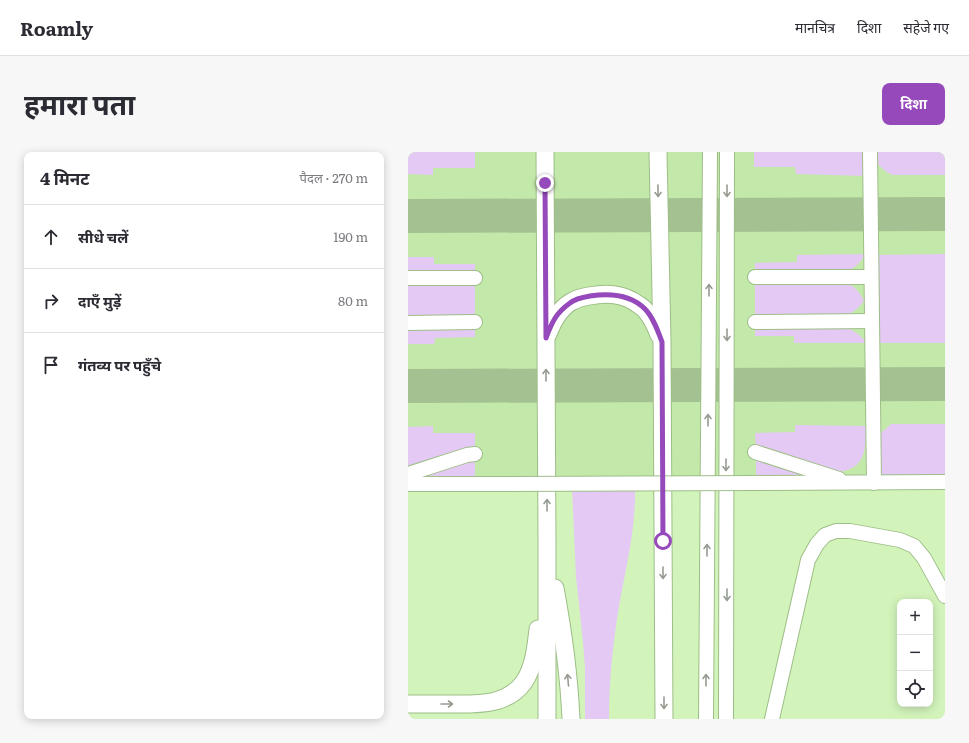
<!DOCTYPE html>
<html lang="hi">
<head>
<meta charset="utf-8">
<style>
  body { margin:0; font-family:Literata,"Noto Sans Devanagari",serif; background:#f7f7f7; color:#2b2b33 }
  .controls { position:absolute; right:12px; bottom:12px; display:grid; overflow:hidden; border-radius:8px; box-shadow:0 2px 10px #0003 }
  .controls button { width:36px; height:36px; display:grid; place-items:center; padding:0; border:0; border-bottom:1px solid #e1e1e2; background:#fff; color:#2b2b33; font:20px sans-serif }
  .stop { position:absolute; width:12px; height:12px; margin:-9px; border:3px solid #9549ba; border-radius:50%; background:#fff }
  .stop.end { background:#9549ba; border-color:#fff; box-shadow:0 1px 4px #0008 }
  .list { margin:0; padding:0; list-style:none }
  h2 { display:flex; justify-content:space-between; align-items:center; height:52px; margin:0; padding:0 16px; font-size:17px }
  h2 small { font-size:13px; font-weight:400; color:#7c7c81 }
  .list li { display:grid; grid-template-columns:26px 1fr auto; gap:12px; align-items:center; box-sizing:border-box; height:64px; padding:0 16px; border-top:1px solid #e1e1e2 }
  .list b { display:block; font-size:15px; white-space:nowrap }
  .list em { font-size:13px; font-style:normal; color:#7c7c81 }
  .icon { flex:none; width:22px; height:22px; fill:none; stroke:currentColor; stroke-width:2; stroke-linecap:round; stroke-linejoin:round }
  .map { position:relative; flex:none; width:537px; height:567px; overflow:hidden; border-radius:8px }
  header { display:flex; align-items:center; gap:24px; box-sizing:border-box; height:56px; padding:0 20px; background:#fff; border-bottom:1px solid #e1e1e2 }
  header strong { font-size:19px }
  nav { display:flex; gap:22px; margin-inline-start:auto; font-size:14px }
  .intro { display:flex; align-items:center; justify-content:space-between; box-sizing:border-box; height:96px; padding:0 24px }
  h1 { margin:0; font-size:28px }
  .button { padding:10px 18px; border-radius:8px; background:#9549ba; color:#fff; font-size:14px; font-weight:700 }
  main { display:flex; gap:24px; padding:0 24px }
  aside { flex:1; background:#fff; border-radius:8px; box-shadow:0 2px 10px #0003 }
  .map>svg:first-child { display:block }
  .built { fill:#c3e9aa }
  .green { fill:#e5c9f5 }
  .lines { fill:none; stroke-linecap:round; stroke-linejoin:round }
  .taxiway { stroke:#a4c191; stroke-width:34 }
  .minor-casing { stroke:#9dbe87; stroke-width:16 }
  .major-casing { stroke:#9dbe87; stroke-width:19 }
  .minor { stroke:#fff; stroke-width:14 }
  .major { stroke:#fff; stroke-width:17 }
  .minor-bridge-casing { stroke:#9dbe87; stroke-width:16; stroke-linecap:butt }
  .minor-bridge { stroke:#fff; stroke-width:14 }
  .oneway { stroke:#969c92 }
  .route { stroke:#9549ba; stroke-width:5 }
</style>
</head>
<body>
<header>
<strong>Roamly</strong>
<nav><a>मानचित्र</a><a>दिशा</a><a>सहेजे गए</a></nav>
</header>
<div class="intro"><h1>हमारा पता</h1><a class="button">दिशा</a></div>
<main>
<aside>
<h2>4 मिनट<small>पैदल · 270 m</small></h2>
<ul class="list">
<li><svg class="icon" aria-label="ahead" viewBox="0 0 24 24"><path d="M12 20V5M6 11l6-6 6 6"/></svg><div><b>सीधे चलें</b></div><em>190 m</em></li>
<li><svg class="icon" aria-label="right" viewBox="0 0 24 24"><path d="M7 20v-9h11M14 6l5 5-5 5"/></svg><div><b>दाएँ मुड़ें</b></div><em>80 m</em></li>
<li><svg class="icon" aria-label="arrive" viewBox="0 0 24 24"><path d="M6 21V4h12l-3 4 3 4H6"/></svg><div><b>गंतव्य पर पहुँचे</b></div></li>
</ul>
</aside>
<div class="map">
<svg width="537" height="567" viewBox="0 0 537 567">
  <rect width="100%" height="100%" fill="#d2f4bb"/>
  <!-- built -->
  <polygon class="built" points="0,0 537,0 537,335 0,336"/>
  <!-- green -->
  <g class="green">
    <polygon points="0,0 67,0 67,16 25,16 25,23 0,22"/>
    <polygon points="346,0 457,0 457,24 388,22 387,15 346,15"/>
    <polygon points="468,0 537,0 537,23 485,23 480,21 468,11"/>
    <path d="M458,102C452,110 447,117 437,120L347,121V111L389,110V103Z"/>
    <polygon points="537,102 537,191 469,191 468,103"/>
    <polygon points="0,105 26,105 26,112 67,112 67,123 0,123"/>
    <polygon points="67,129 67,166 0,167 0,130"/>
    <path d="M347,130L439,131C447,135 452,140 456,149L450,156L439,164L347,166Z"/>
    <path d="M347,174H431C445,177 450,181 459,191H386V184H347Z"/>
    <polygon points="0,175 67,175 67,185 27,186 26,192 0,192"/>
    <polygon points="483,272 537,272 537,326 473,325 470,286 474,280"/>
    <path d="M387,273L458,274C458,297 458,317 430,320L348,296L347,281L387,280Z"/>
    <polygon points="25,274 25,281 67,281 67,297 0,316 0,275"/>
    <polygon points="67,305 67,328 0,329"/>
    <polygon points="348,305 420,328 348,327"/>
    <path d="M164,336H227C228,376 218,415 211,454C205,491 201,529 201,567H177V516L175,490L168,425Z"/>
  </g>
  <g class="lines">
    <!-- taxiway -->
    <g class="taxiway">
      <polyline points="0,64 537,62"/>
      <polyline points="0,234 537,232"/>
    </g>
    <!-- minor casing -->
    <g class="minor-casing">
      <g id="minor">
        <polyline points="462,0 466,331"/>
        <polyline points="347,125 463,125"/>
        <polyline points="0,126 67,126"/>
        <polyline points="347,170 464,169"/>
        <polyline points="0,171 67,170"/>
        <polyline points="347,300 431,327"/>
        <polyline points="0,322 59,303 67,302"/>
        <polyline points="348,331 537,330"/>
        <polyline points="0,332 67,332"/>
        <polyline points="298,567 302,0"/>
        <polyline points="318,567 319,0"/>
        <polyline points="364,567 400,408 409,392 417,383 428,379 442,379 492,388 506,394 516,406 537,444"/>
      </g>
    </g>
    <!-- major casing -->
    <g class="major-casing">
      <g id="major">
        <polyline points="137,0 139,392 139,567"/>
        <polyline points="250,0 254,190 256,567"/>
        <path d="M140,182C145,169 151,157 163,150C168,147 175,145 181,144C199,141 215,141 231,153C234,155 236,156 238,159C244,166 248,175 251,183"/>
        <path d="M147,436C155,479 161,523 163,567"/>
        <path d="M0,552C14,552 29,552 43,552C69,552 99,554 116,530C126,515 128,495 130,477"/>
      </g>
    </g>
    <!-- minor -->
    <use href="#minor" class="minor"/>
    <!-- major -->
    <use href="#major" class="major"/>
    <!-- minor-bridge casing -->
    <g class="minor-bridge-casing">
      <polyline id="minor-bridge" points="67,332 348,331"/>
    </g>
    <!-- minor-bridge -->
    <use href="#minor-bridge" class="minor-bridge"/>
  </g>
  <!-- one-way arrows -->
  <defs><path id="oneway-shaft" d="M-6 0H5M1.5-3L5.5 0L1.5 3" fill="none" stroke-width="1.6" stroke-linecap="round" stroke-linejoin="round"/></defs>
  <g class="oneway">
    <use href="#oneway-shaft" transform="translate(250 39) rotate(89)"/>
    <use href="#oneway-shaft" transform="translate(319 39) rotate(90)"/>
    <use href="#oneway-shaft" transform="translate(301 138) rotate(-90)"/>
    <use href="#oneway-shaft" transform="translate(319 183) rotate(90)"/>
    <use href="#oneway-shaft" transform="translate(138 223) rotate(-90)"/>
    <use href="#oneway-shaft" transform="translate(300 268) rotate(-90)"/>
    <use href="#oneway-shaft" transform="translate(318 313) rotate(90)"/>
    <use href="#oneway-shaft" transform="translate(139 353) rotate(-90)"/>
    <use href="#oneway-shaft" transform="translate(299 398) rotate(-90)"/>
    <use href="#oneway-shaft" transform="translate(255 421) rotate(90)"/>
    <use href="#oneway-shaft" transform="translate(319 443) rotate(90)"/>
    <use href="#oneway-shaft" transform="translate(160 528) rotate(-95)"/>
    <use href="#oneway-shaft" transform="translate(298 528) rotate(-90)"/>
    <use href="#oneway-shaft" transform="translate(256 551) rotate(90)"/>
    <use href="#oneway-shaft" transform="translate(39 552)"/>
  </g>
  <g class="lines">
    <!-- route -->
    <path class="route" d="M137,31L138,186C144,170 148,161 162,151C167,147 176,145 182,144C202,141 222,142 237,157C245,165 250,179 254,190L255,389"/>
  </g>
</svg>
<div class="controls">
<button>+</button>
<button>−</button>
<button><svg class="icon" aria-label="locate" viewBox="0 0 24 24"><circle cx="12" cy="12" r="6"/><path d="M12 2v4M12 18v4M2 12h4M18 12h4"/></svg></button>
</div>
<div class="stop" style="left:255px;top:389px"></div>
<div class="stop end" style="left:137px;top:31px"></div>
</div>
</main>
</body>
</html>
